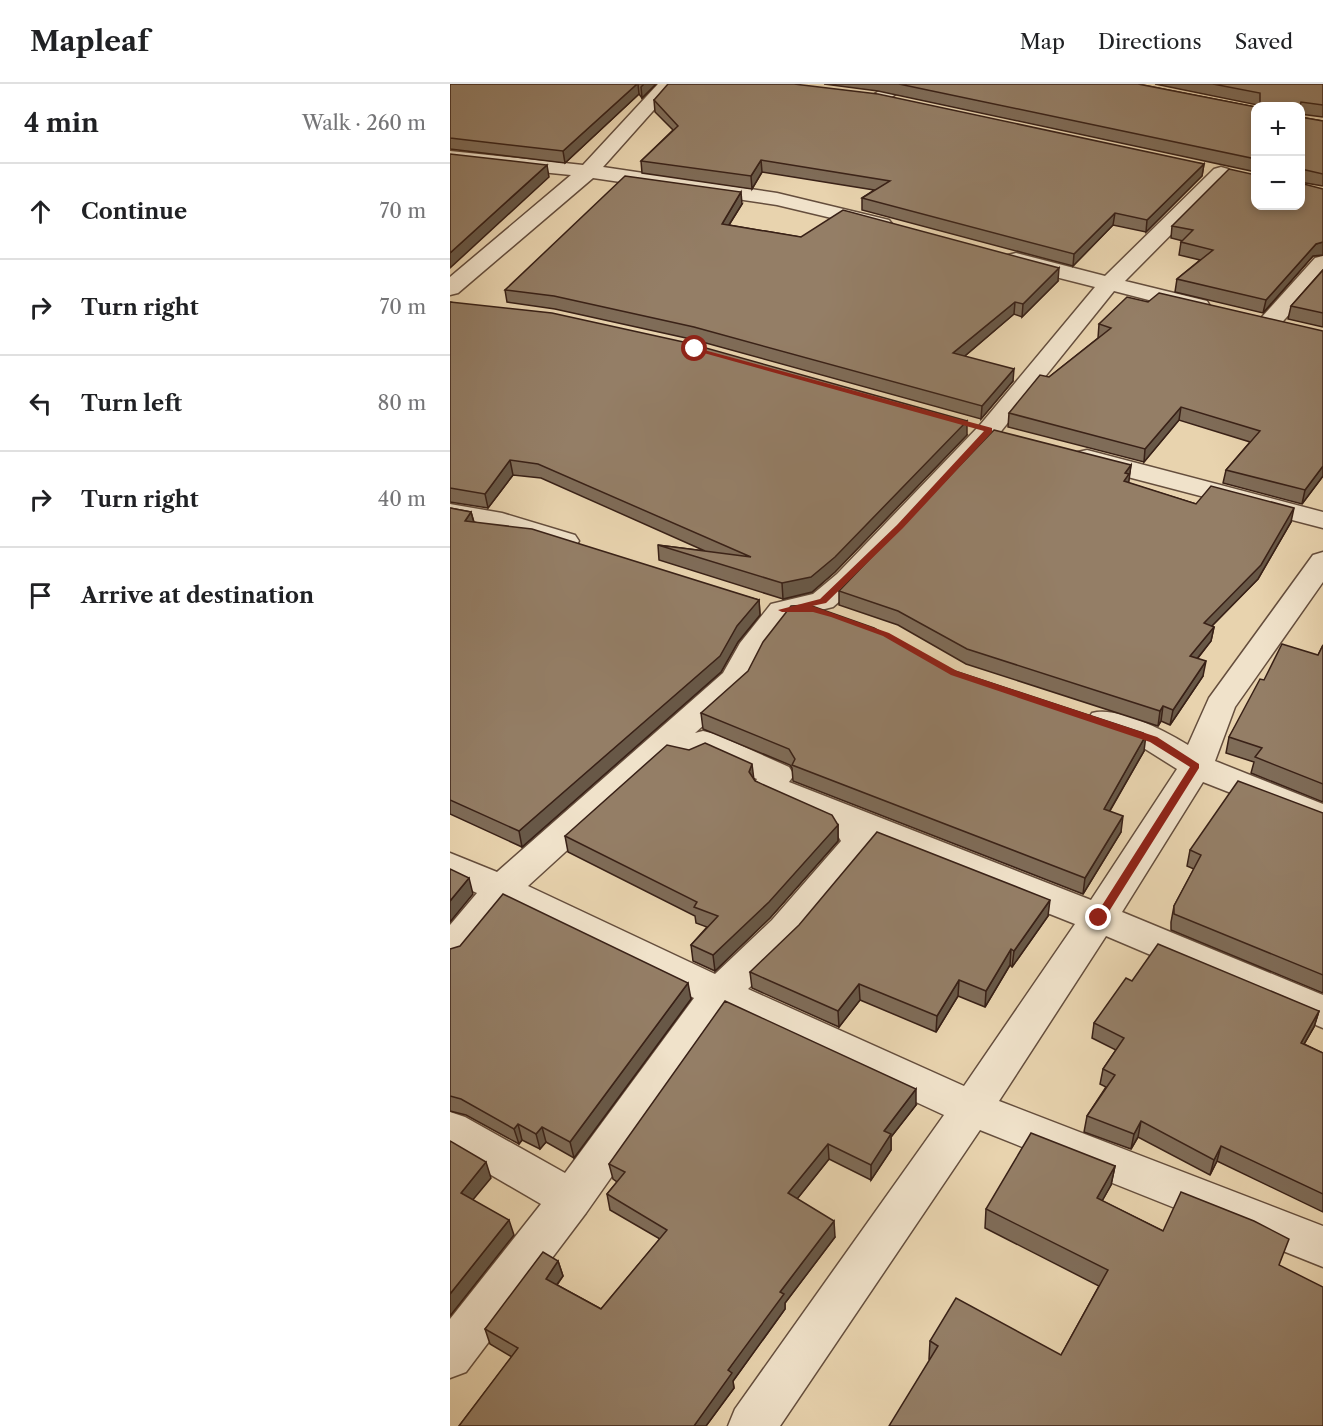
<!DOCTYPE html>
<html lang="en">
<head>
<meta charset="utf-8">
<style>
  body { margin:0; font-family:"Libre Caslon Text",serif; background:#f2f2f2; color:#202124 }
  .controls { position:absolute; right:18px; top:18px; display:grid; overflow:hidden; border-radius:12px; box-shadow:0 3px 9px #0003 }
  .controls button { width:54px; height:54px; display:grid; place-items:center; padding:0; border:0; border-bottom:2px solid #e0e0e0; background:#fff; color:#202124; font:30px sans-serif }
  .stop { position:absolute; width:18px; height:18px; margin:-14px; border:4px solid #8f2418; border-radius:50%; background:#fff }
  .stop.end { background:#8f2418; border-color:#fff; box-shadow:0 2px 6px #0008 }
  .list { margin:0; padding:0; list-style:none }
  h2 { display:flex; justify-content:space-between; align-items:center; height:78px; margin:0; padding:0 24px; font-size:26px }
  h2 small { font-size:20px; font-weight:400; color:#757577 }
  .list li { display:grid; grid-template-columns:39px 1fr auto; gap:18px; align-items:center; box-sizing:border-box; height:96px; padding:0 24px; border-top:2px solid #e0e0e0 }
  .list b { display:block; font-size:22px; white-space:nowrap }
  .list em { font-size:20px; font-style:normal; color:#757577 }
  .icon { flex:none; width:33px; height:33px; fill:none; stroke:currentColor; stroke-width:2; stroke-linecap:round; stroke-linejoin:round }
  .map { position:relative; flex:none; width:873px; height:1342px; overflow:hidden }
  header { display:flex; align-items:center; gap:36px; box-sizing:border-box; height:84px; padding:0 30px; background:#fff; border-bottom:2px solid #e0e0e0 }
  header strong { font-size:28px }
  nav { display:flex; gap:33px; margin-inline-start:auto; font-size:21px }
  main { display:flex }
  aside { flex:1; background:#fff }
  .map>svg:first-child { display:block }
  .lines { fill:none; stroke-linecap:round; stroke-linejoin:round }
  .street-casing { stroke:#654e3d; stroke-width:3 }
  .street { fill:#f0e2ca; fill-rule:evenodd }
  .wall { fill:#7f6c58; stroke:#392117; stroke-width:1.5 }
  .shaded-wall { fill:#685847; stroke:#392117; stroke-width:1.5 }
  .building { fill:#947e66; stroke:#392117; stroke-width:1.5 }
  .route { fill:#8f2418 }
</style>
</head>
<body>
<header>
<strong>Mapleaf</strong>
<nav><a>Map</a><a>Directions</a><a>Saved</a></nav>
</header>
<main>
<aside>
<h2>4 min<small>Walk · 260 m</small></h2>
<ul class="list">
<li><svg class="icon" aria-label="ahead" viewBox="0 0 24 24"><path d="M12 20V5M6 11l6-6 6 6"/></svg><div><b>Continue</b></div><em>70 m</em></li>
<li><svg class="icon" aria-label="right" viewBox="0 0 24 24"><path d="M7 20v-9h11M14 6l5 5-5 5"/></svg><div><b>Turn right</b></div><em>70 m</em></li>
<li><svg class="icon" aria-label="left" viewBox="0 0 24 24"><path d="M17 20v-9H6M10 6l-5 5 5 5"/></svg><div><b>Turn left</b></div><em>80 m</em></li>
<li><svg class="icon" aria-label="right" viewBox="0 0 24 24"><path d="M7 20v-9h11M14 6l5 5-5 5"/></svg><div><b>Turn right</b></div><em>40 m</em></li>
<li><svg class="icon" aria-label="arrive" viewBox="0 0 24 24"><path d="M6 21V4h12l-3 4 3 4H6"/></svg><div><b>Arrive at destination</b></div></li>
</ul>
</aside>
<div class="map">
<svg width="873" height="1342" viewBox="0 0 873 1342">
  <rect width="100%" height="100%" fill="#e8d3ae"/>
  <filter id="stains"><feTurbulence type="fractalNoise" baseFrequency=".00333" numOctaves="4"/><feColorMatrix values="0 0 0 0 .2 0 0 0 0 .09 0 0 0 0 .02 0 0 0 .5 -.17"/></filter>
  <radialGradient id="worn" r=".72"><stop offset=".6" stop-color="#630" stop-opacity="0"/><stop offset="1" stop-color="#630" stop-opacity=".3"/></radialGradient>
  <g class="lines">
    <!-- street casing -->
    <g class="street-casing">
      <g id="street">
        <polygon points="208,0 227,0 153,83 327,109 439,136 442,140 439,144 432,146 327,121 143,94 8,209 0,211 0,193 121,91 0,79 0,67 133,81"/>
        <polygon points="439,0 461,0 434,18 422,18 419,14"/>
        <path d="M771,83L778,85L781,89L778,93L675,197L757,217L760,222L757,227L749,229L664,207L548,351L407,502L383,523L342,533L312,572L298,601L245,649L253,647L265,650L339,683L344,691L339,698L641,816L727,685L692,663L642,645L637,637L642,629C668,622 715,647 738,661L759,614L863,471L873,468V498L785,623L765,677L873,720V745L753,698L672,828L873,911V944L656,852L549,1017L873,1142V1183L530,1046L330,1342H278L285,1325L494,1031L276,930L136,1129L16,1288L0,1294V1235L91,1120L0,1067V1028L15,1033L115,1089L244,914L57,823L13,877L0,881V841L27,809L0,797V769L47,788L273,589L290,559L321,520L363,510L387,490L530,341L645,203L558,181L555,176L558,171L566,169L655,192L764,85ZM257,673L307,695L302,703L307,711L384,745L391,757L322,836L265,890L78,802L218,674L241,680ZM426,761L625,840L514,1002L298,905L348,856Z"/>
        <polygon points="873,172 873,192 827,244 811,244 807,239 811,234 865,174"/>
        <polygon points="637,366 873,428 873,444 628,380 624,374 628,368"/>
        <polygon points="0,420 52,429 125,451 129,457 125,463 115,465 38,443 0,436"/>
      </g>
    </g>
    <!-- street -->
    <use href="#street" class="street"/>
  </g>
  <!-- wall -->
  <g class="wall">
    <polygon points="0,0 206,0 192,14 189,10 115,79 0,65"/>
    <polygon points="374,0 688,0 806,23 806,88 428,7"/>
    <polygon points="705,0 873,0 873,33 850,30 850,22 808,22 808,21"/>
    <polygon points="204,16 754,80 752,92 696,148 663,141 623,182 412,126 412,114 424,106 312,88 302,105 192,89 191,77 223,46 205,28"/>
    <polygon points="850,33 873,37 873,102 850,98"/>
    <polygon points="873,105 873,171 863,172 813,229 725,208 727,195 750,176 729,171 731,158 733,157 721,154 722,142"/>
    <polygon points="292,120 279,141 608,197 572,233 564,230 515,272 563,297 531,335 245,256 105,225 57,218 55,206"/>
    <polygon points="873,186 873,243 838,235 841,222"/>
    <polygon points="0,218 517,351 385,488 362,508 333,515 209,476 208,461 255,467 91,394 63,391 38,424 0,418"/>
    <polygon points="698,218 873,392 852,420 773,399 776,386 800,358 729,336 694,378 558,343 559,329 599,293 648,254 649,240"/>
    <polygon points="681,381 678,399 746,420 841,438 808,495 762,542 764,543 761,557 748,574 753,592 720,641 711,637 708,642 516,580 448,541 389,521 389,507"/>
    <polygon points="0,424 21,428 24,438 309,516 310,531 288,558 271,588 72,763 0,730"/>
    <polygon points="873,561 873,718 801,689 804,678 776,669 779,653 814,596 868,571"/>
    <polygon points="493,583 694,667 660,727 671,748 633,810 343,697 342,684 340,681 253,645 251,629"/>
    <polygon points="304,695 305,697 388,741 388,757 320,834 265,887 243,877 241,861 257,843 246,839 245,832 118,768 115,752"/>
    <polygon points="873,729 873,909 721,846 721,838 724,822 744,785 737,782 740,766"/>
    <polygon points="598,832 562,883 560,881 535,923 508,912 486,948 410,916 389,943 302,904 300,888"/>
    <polygon points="0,865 241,915 124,1074 96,1058 90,1065 72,1056 69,1060 16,1031 0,1027"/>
    <polygon points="682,897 869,927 864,943 854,960 873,969 873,1128 767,1077 760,1091 688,1053 681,1065 634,1048 637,1032 656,1003 650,1000 653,985 666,966 642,954 644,939"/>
    <polygon points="466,1021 441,1053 441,1066 421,1096 379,1075 347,1115 385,1153 335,1219 335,1225 283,1297 284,1304 256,1342 9,1342 62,1273 40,1260 35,1245 108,1177 113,1192 107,1201 151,1225 210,1155 160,1126 157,1110 167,1098 163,1095 159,1080"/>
    <polygon points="665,1082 661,1101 652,1117 713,1147 829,1181 873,1342 479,1275 480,1257 611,1271 649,1202 535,1144 536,1125"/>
  </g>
  <!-- shaded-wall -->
  <g class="shaded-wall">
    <polygon points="187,0 188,0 189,10 115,79 113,67"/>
    <polygon points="194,0 206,0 192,14 191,3"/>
    <polygon points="311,76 312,88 302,105 301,92"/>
    <polygon points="754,80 752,92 696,148 697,136"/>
    <polygon points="97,81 99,93 0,184 0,169"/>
    <polygon points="291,108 292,120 272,152 272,140"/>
    <polygon points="665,129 663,141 623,182 624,170"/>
    <polygon points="873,158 873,171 863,172 813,229 816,216 866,160"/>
    <polygon points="609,184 608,197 572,233 573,220"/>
    <polygon points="565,218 564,230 503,282 503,269"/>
    <polygon points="564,285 563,297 531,335 532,322"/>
    <polygon points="731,323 729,336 694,378 695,365"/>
    <polygon points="517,337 517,351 385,488 362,508 333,515 332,499"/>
    <polygon points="60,376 63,391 38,424 35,410"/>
    <polygon points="681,381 678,404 672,411 675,389"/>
    <polygon points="873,382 873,392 852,420 855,406"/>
    <polygon points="844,424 841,438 808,495 751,553 754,539"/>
    <polygon points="21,428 25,443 15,437"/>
    <polygon points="309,516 310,531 288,558 271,588 72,763 69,747"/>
    <polygon points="764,543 761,557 738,586 740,572"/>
    <polygon points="756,577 753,592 720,641 723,626"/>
    <polygon points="713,622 711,637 708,642 710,627"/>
    <polygon points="696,651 694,667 652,740 654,725"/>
    <polygon points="302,680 304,696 299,688"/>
    <polygon points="673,732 671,748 633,810 635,794"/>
    <polygon points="388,741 388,757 320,834 265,887 263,871"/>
    <polygon points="19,794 23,810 0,838 0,817"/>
    <polygon points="600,816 598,832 562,883 564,867"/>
    <polygon points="561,865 560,881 535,923 536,907"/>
    <polygon points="509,896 508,912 486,948 487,932"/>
    <polygon points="238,899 241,915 124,1074 120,1058"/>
    <polygon points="409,900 410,916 389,943 388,927"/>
    <polygon points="869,927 864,943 846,974 851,959"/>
    <polygon points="466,1005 466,1021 441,1053 441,1066 421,1096 421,1081 434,1047"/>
    <polygon points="691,1037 688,1053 681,1065 684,1050"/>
    <polygon points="68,1040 72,1056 69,1060 64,1045"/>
    <polygon points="92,1043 96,1058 90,1065 86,1050"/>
    <polygon points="378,1060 379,1075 339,1125 338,1109"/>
    <polygon points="771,1062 767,1077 760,1091 764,1076"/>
    <polygon points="36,1078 41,1094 16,1124 11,1109"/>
    <polygon points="665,1082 661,1101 643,1133 647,1114"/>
    <polygon points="59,1136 64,1151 0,1232 0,1210"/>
    <polygon points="384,1137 385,1153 335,1219 335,1225 283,1297 284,1304 256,1342 244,1342 278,1286 330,1208"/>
    <polygon points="108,1177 113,1192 100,1210 96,1195"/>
  </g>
  <!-- building -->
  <g class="building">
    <polygon points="0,0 187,0 113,67 0,54"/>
    <polygon points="218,0 344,0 428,10 754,80 697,136 665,129 624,170 412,114 440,97 311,76 301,92 191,77 228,42 204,16"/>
    <polygon points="449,0 688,0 806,23 806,75"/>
    <polygon points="763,0 873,0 873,21 851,18 850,22 809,22 810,22 810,9"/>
    <polygon points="850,33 873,37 873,90 851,85 850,90"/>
    <polygon points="0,70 97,81 0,169"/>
    <polygon points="779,85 806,91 806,122 850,122 850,99 873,105 873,158 866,160 816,216 727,195 763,166 731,158 743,146 722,142"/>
    <polygon points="175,92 291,108 272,140 351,153 393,126 609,184 573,220 565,218 503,269 564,285 532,322 244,243 104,212 55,206"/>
    <polygon points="873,186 873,229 841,222"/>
    <polygon points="709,209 873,247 873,382 855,406 776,386 810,347 731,323 695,365 559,329 590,291 599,293 661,244 649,240 677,213 698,218"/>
    <polygon points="0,218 102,229 238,259 517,337 385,473 361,493 332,499 208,461 301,473 88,380 60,376 35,410 0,404"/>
    <polygon points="544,346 681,381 675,389 679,390 674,397 746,420 761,402 844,424 811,481 754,539 764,543 740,572 756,577 723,626 713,622 710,627 517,565 448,527 389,507"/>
    <polygon points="0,424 21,428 15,437 82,445 309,516 287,542 270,572 69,747 0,716"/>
    <polygon points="359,521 424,544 493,583 693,649 696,651 654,725 673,732 635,794 342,681 345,675 339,665 251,629 298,587 313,558 341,522"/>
    <polygon points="832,560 868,571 873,561 873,700 805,673 812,664 779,653 810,595 814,596"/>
    <polygon points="255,659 302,680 299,688 305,697 382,731 388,741 319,818 263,871 241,861 268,832 244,823 247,818 115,752 217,661 239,666"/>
    <polygon points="788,697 873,729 873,891 724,830 724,822 751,771 740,766"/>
    <polygon points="427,748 600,816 564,867 561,865 536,907 509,896 487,932 409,900 388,927 300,888 349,841"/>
    <polygon points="0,785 19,794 0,817"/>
    <polygon points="53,810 238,899 120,1058 92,1043 86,1050 68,1040 64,1045 11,1015 0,1012 0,865 10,862"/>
    <polygon points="708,860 869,927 851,959 873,969 873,1110 771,1062 764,1076 691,1037 684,1050 637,1032 665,991 653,985 674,954 644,939 676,894 682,897"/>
    <polygon points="275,917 466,1005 434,1047 441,1050 421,1081 378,1060 338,1109 384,1137 330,1208 334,1210 278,1286 282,1289 244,1342 9,1342 68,1264 35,1245 93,1168 108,1177 96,1195 151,1225 217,1146 157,1110 175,1088 159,1080"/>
    <polygon points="581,1049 665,1082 647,1114 713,1147 731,1108 804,1137 839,1155 829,1181 873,1203 873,1342 439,1342 488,1262 480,1257 506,1214 611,1271 658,1186 536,1125"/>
    <polygon points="0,1057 36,1078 11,1109 59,1136 0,1210"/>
  </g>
  <!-- route -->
  <polygon class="route" points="243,263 542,344 542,348 453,444 376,519 362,522 439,549 507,587 707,653 749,680 749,684 653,837 649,838 644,834 740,683 700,658 501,591 433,552 381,533 363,528 332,528 328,526 370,515 447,441 534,347 243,266"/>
  <rect width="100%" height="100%" filter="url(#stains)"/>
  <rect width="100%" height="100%" fill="url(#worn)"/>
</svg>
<div class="controls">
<button>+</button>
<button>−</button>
</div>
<div class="stop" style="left:245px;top:265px"></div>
<div class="stop end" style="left:649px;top:834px"></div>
</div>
</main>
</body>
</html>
